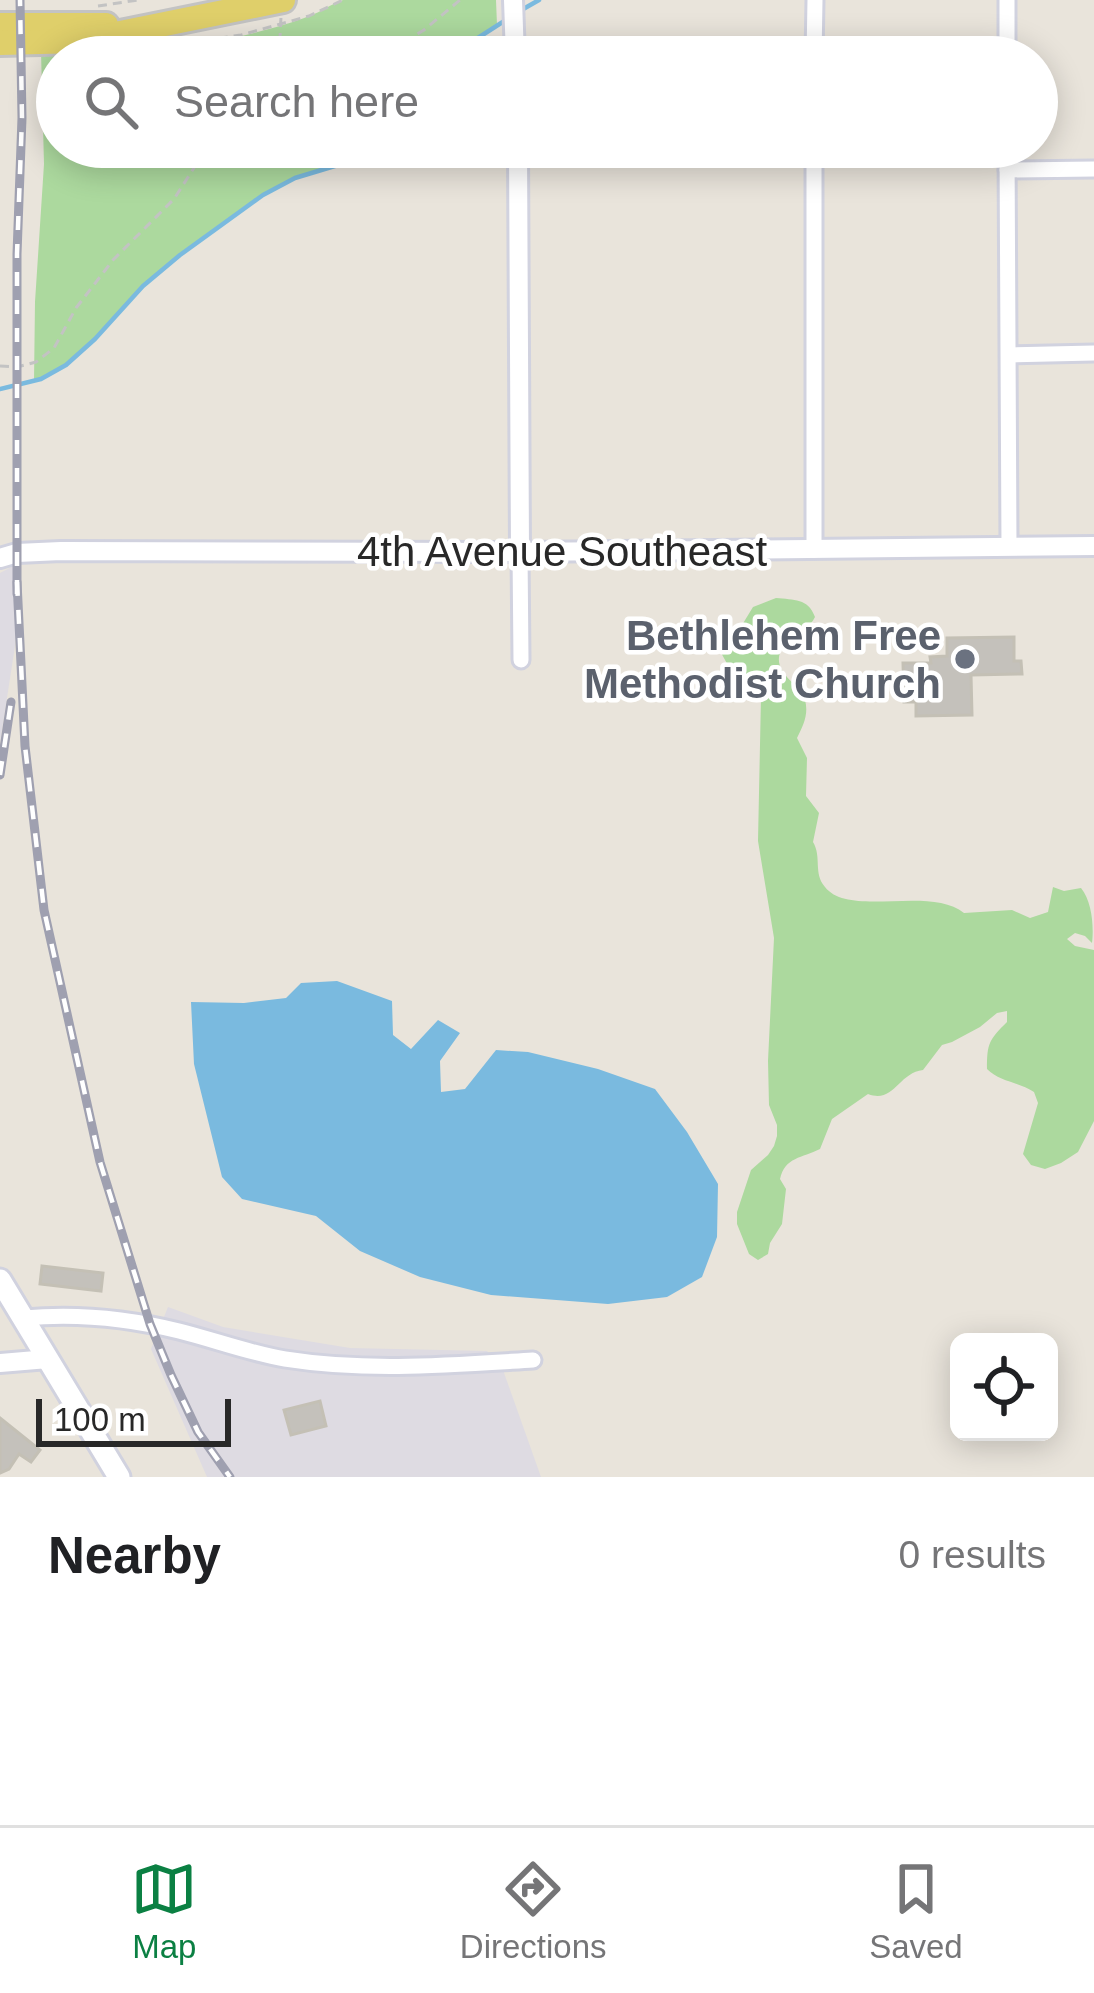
<!DOCTYPE html>
<html lang="en">
<head>
<meta charset="utf-8">
<style>
  body { margin:0; font-family:Arial,sans-serif; background:#f6f6f6; color:#202124 }
  .controls { position:absolute; right:36px; bottom:36px; display:grid; overflow:hidden; border-radius:18px; box-shadow:0 6px 30px #0003 }
  .controls button { width:108px; height:108px; display:grid; place-items:center; padding:0; border:0; border-bottom:3px solid #e0e0e0; background:#fff; color:#202124; font:60px sans-serif }
  .scale { position:absolute; left:36px; bottom:30px; width:195px; box-sizing:border-box; padding-left:12px; border:6px solid #282828; border-top:0; font-size:33px; line-height:42px; white-space:nowrap; color:#282828; -webkit-text-stroke:9px #fff; paint-order:stroke }
  .list { margin:0; padding:0; list-style:none }
  h2 { display:flex; justify-content:space-between; align-items:center; height:156px; margin:0; padding:0 48px; font-size:51px }
  h2 small { font-size:39px; font-weight:400; color:#757577 }
  .icon { flex:none; width:66px; height:66px; fill:none; stroke:currentColor; stroke-width:2; stroke-linecap:round; stroke-linejoin:round }
  .map { position:relative; flex:none; width:1094px; height:1477px; overflow:hidden }
  .search { position:absolute; background:#fff; box-shadow:0 6px 30px #0003; left:36px; right:36px; top:36px; height:132px; display:flex; align-items:center; gap:30px; box-sizing:border-box; padding:0 42px; border-radius:66px; color:#757577; font-size:45px }
  .sheet { height:348px; background:#fff }
  nav { display:flex; justify-content:space-around; align-items:center; box-sizing:border-box; height:168px; border-top:3px solid #e0e0e0; background:#fff; font-size:33px; color:#757577 }
  nav a { display:grid; justify-items:center; gap:6px }
  nav .on { color:#0b8043 }
  .map>svg:first-child { display:block }
  .industrial { fill:#dedbe2 }
  .green { fill:#acd99e }
  .water { fill:#7abadf }
  .lines { fill:none; stroke-linecap:round; stroke-linejoin:round }
  .stream { stroke:#7abadf; stroke-width:4.5 }
  .building { fill:#c4c1bb; stroke:#c4c0b5; stroke-width:3 }
  .minor-casing { stroke:#d1d2df; stroke-width:21 }
  .tertiary-casing { stroke:#d1d2df; stroke-width:24 }
  .secondary-casing { stroke:#d1d2df; stroke-width:27 }
  .primary-casing { stroke:#c3c3c3; stroke-width:30 }
  .path { stroke:#c3c3c3; stroke-width:3; stroke-dasharray:9 6; stroke-linecap:butt }
  .minor { stroke:#fff; stroke-width:15 }
  .tertiary { stroke:#fff; stroke-width:18 }
  .secondary { stroke:#fff; stroke-width:21 }
  .primary { stroke:#dfcf6a; stroke-width:24 }
  .rail-casing { stroke:#9fa0b0; stroke-width:9 }
  .rail { stroke:#fff; stroke-width:4.5; stroke-dasharray:14; stroke-linecap:butt }
  .worship-dot { fill:#6b7280; stroke:#fff; stroke-width:4.5 }
  .labels { text-anchor:middle; dominant-baseline:central; stroke-width:9; stroke-linejoin:round; paint-order:stroke }
  .street-label { font-size:42px; fill:#282828; stroke:#fff }
  .worship-label { font-size:42px; font-weight:bold; fill:#5b616d; stroke:#fff; text-anchor:end }
</style>
</head>
<body>
<div class="map">
<svg width="1094" height="1477" viewBox="0 0 1094 1477">
  <rect width="100%" height="100%" fill="#e9e4db"/>
  <!-- industrial -->
  <g class="industrial">
    <polygon points="17,564 15,646 0,743 0,573"/>
    <polygon points="168,1307 223,1327 350,1348 487,1351 503,1370 541,1477 207,1477 151,1349"/>
  </g>
  <!-- green -->
  <g class="green">
    <path d="M343,0H496L497,25L470,43L441,57H57V147H364C342,169 316,168 289,181C251,200 215,228 181,254C167,265 152,277 139,291C108,323 79,367 34,381L35,302L44,164L41,52C101,65 251,40 309,16C321,12 331,4 343,0Z"/>
    <path d="M776,598C794,600 808,598 815,617C805,636 785,641 781,650C771,673 799,682 805,700C809,714 803,726 797,738L807,758L806,796L819,813L813,842C822,857 813,873 825,887C849,918 930,885 964,913L1012,910L1030,918L1048,912L1053,887L1064,891L1081,888C1092,901 1094,927 1092,943L1085,936L1075,933L1067,939L1075,946L1094,950V1121L1078,1152L1061,1163L1045,1169L1031,1165L1023,1154L1038,1103L1034,1092C1019,1082 1000,1082 987,1069C987,1043 989,1040 1007,1022V1011L997,1013L980,1027L952,1042L942,1045L923,1070C898,1073 894,1104 868,1094L832,1119L820,1149C802,1158 785,1157 780,1179L786,1189L782,1224L770,1243L768,1254L758,1260L749,1254L737,1224V1212L751,1170L768,1155L774,1146L777,1136V1125L769,1105L768,1061L774,938L758,841L761,697L757,687L730,669L714,640L721,632L742,625L753,607Z"/>
  </g>
  <!-- water -->
  <polygon class="water" points="337,981 392,1001 393,1035 411,1049 438,1020 460,1033 440,1061 441,1092 465,1089 496,1050 528,1052 598,1069 655,1089 687,1132 718,1184 717,1237 702,1277 667,1297 608,1304 491,1295 420,1277 360,1251 316,1216 242,1199 222,1177 194,1064 191,1002 244,1003 286,998 301,983"/>
  <g class="lines">
    <!-- stream -->
    <g class="stream">
      <polyline points="518,12 539,0"/>
      <polyline points="441,57 470,43 509,18"/>
      <polyline points="0,389 41,379 66,365 95,339 143,286 180,255 263,195 295,178 348,162 364,147"/>
    </g>
  </g>
  <!-- building -->
  <g class="building">
    <polygon points="1014,637 1014,661 1021,661 1022,674 971,675 972,715 916,716 916,702 904,702 903,663 931,663 930,657 947,656 947,638"/>
    <polygon points="42,1266 103,1273 101,1291 40,1284"/>
    <polygon points="320,1401 326,1426 291,1435 284,1410"/>
    <polygon points="0,1418 40,1450 31,1462 19,1454 9,1469 0,1473"/>
  </g>
  <g class="lines">
    <!-- minor casing -->
    <g class="minor-casing">
      <g id="minor">
        <polyline points="1007,0 1007,57"/>
        <polyline points="814,57 815,0"/>
        <polyline points="814,147 814,550"/>
        <polyline points="1007,147 1009,547"/>
        <polyline points="1007,170 1094,169"/>
        <polyline points="1009,355 1094,353"/>
        <polyline points="520,552 521,660"/>
        <path d="M24,1318C78,1313 127,1318 179,1331C215,1340 249,1353 285,1359C367,1372 451,1365 533,1360"/>
      </g>
    </g>
    <!-- tertiary casing -->
    <g class="tertiary-casing">
      <g id="tertiary">
        <polyline points="513,0 515,57"/>
        <polyline points="518,147 520,552"/>
        <polyline points="0,558 17,553 61,551 520,552 1094,546"/>
        <polyline points="0,1363 48,1359"/>
      </g>
    </g>
    <!-- secondary casing -->
    <g class="secondary-casing">
      <polyline id="secondary" points="0,1280 119,1477"/>
    </g>
    <!-- primary casing -->
    <g class="primary-casing">
      <g id="primary">
        <polyline points="0,25 106,25"/>
        <polyline points="0,43 81,41 283,0"/>
      </g>
    </g>
    <!-- path -->
    <g class="path">
      <polyline points="98,6 138,0"/>
      <polyline points="115,54 241,35 309,16 343,0"/>
      <polyline points="279,57 281,17"/>
      <polyline points="379,57 424,30 460,0"/>
      <polyline points="0,366 17,367 36,362 54,348 76,308 113,260 174,199 199,160 216,147"/>
    </g>
    <!-- minor -->
    <use href="#minor" class="minor"/>
    <!-- tertiary -->
    <use href="#tertiary" class="tertiary"/>
    <!-- secondary -->
    <use href="#secondary" class="secondary"/>
    <!-- primary -->
    <use href="#primary" class="primary"/>
    <!-- rail casing -->
    <g class="rail-casing">
      <g id="rail">
        <polyline points="17,582 25,746 44,910 100,1162 150,1324 171,1375 198,1432 230,1477"/>
        <polyline points="17,594 17,254 22,118 20,0"/>
        <polyline points="0,775 11,702"/>
      </g>
    </g>
    <!-- rail -->
    <use href="#rail" class="rail"/>
  </g>
  <!-- markers -->
  <circle class="worship-dot" cx="965" cy="659" r="12"/>
  <g class="labels">
    <!-- street labels -->
    <g class="street-label">
      <text x="562" y="551">4th Avenue Southeast</text>
    </g>
    <!-- worship labels -->
    <g class="worship-label">
      <text x="941" y="635">Bethlehem Free<tspan x="941" dy="48">Methodist Church</tspan></text>
    </g>
  </g>
</svg>
<div class="controls">
<button><svg class="icon" aria-label="locate" viewBox="0 0 24 24"><circle cx="12" cy="12" r="6"/><path d="M12 2v4M12 18v4M2 12h4M18 12h4"/></svg></button>
</div>
<div class="scale">100 m</div>
<div class="search"><svg class="icon" aria-label="search" viewBox="0 0 24 24"><circle cx="10" cy="10" r="6"/><path d="M15 15l6 6"/></svg>Search here</div>
</div>
<section class="sheet">
<h2>Nearby<small>0 results</small></h2>
<ul class="list">
</ul>
</section>
<nav>
<a class="on"><svg class="icon" aria-label="map" viewBox="0 0 24 24"><path d="M3 6l6-2 6 2 6-2v14l-6 2-6-2-6 2zM9 4v14M15 6v14"/></svg>Map</a>
<a><svg class="icon" aria-label="directions" viewBox="0 0 24 24"><path d="M12 3l9 9-9 9-9-9zM9 14v-3h6M13 9l2 2-2 2"/></svg>Directions</a>
<a><svg class="icon" aria-label="saved" viewBox="0 0 24 24"><path d="M7 4h10v16l-5-4-5 4z"/></svg>Saved</a>
</nav>
</body>
</html>
